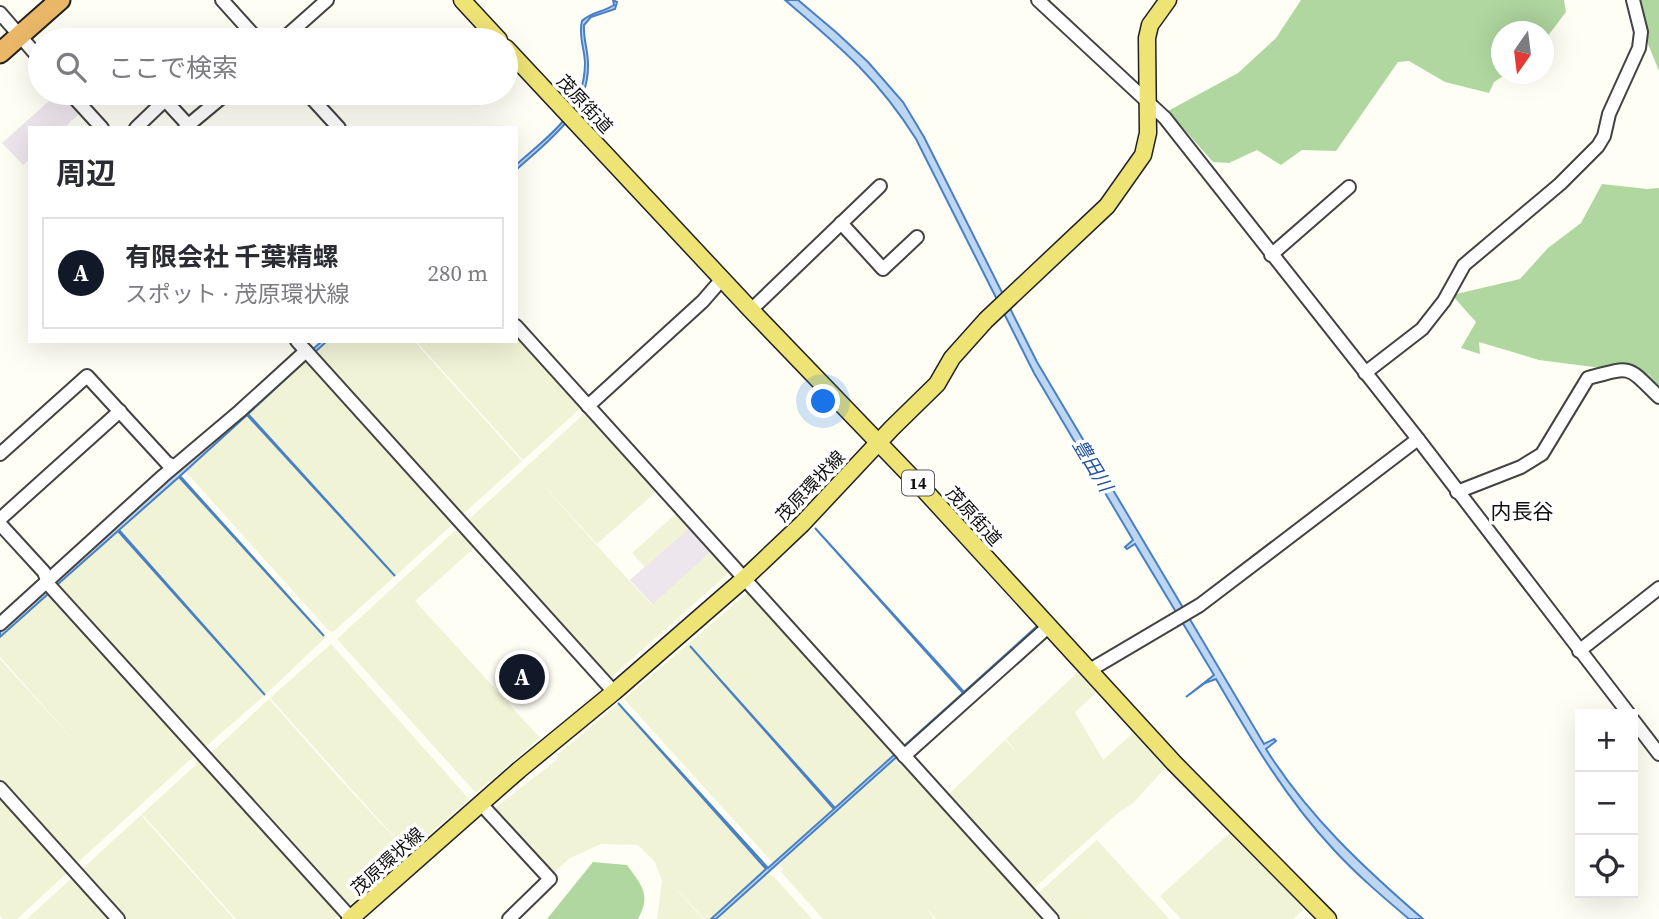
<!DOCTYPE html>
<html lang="ja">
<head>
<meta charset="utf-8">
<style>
  body { margin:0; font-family:"Source Serif 4","Noto Sans JP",serif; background:#f2f2f3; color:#2b2b33 }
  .controls { position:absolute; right:21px; bottom:21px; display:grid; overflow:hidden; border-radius:0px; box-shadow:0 7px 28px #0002 }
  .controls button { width:63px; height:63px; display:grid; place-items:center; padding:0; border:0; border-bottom:2px solid #e1e1e2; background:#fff; color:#2b2b33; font:35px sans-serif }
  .compass { position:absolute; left:1491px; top:21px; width:63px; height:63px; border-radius:50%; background:#fff; box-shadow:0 7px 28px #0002; rotate:194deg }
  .you { position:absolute; left:824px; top:402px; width:24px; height:24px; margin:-18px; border:5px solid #fff; border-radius:50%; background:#1a73e8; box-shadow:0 0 0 10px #1a73e833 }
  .badge { display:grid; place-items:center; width:46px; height:46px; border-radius:50%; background:#111827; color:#fff; font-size:23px; font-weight:700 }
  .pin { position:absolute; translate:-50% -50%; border:4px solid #fff; box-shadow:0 2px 7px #0006 }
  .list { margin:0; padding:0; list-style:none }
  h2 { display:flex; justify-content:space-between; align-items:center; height:91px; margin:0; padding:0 28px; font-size:30px }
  h2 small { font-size:23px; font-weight:400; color:#7c7c81 }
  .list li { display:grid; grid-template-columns:46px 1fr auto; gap:21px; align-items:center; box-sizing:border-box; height:112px; margin:0 14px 14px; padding:0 14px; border:2px solid #e1e1e2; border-radius:0px }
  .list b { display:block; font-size:26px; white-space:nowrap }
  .list p { margin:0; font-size:23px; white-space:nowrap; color:#7c7c81 }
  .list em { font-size:23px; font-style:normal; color:#7c7c81 }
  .icon { flex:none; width:38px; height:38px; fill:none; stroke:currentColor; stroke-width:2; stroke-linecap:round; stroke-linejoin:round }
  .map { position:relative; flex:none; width:1659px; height:919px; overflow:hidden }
  .search { position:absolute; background:#fff; box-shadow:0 7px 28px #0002; left:28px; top:28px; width:490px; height:77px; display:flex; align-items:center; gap:18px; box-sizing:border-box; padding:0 24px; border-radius:38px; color:#7c7c81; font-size:26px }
  .panel { position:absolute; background:#fff; box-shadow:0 7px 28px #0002; left:28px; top:126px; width:490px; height:217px; border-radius:0px }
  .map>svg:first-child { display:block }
  .industrial { fill:#eee6ed }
  .farmland { fill:#f1f3d6 }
  .forest { fill:#b0d7a0 }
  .water { fill:#bdd6f2; stroke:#4980c4; stroke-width:2 }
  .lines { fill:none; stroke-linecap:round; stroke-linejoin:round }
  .minor-casing { stroke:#434343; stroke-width:16 }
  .major-casing { stroke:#212121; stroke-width:19 }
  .highway-casing { stroke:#212121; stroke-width:23 }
  .minor { stroke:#fff; stroke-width:12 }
  .major { stroke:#eee375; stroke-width:16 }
  .highway { stroke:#e9b767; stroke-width:19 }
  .labels { text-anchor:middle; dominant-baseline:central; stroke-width:7; stroke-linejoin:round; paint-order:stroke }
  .shield { fill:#fff; stroke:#585858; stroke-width:2 }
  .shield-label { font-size:16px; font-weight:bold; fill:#101010 }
  .street-label { font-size:18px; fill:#101010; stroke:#fff }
  .water-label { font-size:19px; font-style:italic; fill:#22539a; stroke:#fff }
  .quarter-label { font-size:21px; fill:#101010; stroke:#fff }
</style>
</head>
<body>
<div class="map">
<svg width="1659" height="919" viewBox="0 0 1659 919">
  <rect width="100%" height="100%" fill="#fefef5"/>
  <!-- industrial -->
  <g class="industrial">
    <polygon points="58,93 64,93 81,112 64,128 30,128 30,159 23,165 2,143"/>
    <polygon points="691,526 713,550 653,605 630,580"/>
  </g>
  <!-- farmland -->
  <g class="farmland">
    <polygon points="516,332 583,406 523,460 416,341 516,341"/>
    <polygon points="327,341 414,341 522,461 462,515 313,354"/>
    <polygon points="307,360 454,523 333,632 329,631 185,471 247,414 388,568 248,413"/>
    <polygon points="587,411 657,491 597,544 527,467 609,559 652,605 713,550 732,570 608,680 466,522"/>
    <polygon points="180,475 326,637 266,694 249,676 265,695 204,748 57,586 118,531 141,557 119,530"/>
    <polygon points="677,513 691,526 645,567 632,553"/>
    <polygon points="459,527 476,546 415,601 540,738 476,793 337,639"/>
    <polygon points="750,591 895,754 773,863 624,699"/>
    <polygon points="48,594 195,755 76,864 0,781 0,659 84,752 0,657 0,637"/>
    <polygon points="331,644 469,799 347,907 210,754 269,699 347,787 406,850 270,698"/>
    <polygon points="1078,672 1097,692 1075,712 1103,760 1134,732 1167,766 1133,803 1118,813 1031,891 946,797 1005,740 1017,753 1006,739"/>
    <polygon points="618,704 767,869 711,919 704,919 660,871 703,919 657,919 662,881 655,862 638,845 601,844 570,858 553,873 494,809 559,758 557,755"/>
    <polygon points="900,754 896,760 899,765 904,761 1045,919 936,919 925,907 934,919 823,919 781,872 783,869 779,865 776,867"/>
    <polygon points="199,762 202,762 340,913 334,919 236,919 142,814"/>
    <polygon points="0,795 69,871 17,919 3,919 0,916"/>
    <polygon points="141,815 234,919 125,919 81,870"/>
    <polygon points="1231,832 1304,909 1293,919 1181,919 1160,896"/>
    <polygon points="1097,840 1169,919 1056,919 1035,896"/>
    <polygon points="772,869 769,874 774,877 812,919 716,919"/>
    <polygon points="74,876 113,919 27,919"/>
  </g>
  <!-- forest -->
  <g class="forest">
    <polygon points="1301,0 1564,0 1566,12 1544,41 1544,32 1502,32 1502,74 1506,74 1494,82 1489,93 1445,82 1409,61 1398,62 1336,151 1302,150 1281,165 1257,150 1229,163 1213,162 1168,111 1238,73 1276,38"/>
    <polygon points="1640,0 1659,0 1659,71 1639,22"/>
    <polygon points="1602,184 1647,189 1659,188 1659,386 1648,374 1539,360 1479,342 1480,354 1461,348 1476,322 1452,295 1520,279 1548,248 1581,223"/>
    <path d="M593,862L627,865C641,885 652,894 638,919H547Z"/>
  </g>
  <!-- water -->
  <g class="water">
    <path d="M613,0L617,2L615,9L591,17L584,25C583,38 588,51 588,64C589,113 549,140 516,170V165C549,135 584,114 585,64C585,50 578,35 582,21C591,12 604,12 614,5Z"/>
    <path d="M785,0H798L837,33L868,62L903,102L924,137L1037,362L1264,744L1274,739L1276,741L1266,749C1308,816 1364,868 1423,919H1409C1383,897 1357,875 1334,850C1286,799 1251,739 1216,679L1205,683L1186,697L1214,675L1135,544L1127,549L1125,547L1133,540L1034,373L916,139C878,78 839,46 785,0Z"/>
    <polygon points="322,341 327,341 248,414 395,576 247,415 180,476 324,636 179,477 119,530 265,695 118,531 49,592 194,754 48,594 0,637 0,632"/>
    <polygon points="815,528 964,692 1036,627 1038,630 716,919 711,919 766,869 618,703 768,868 834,809 690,646 835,808 963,693"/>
  </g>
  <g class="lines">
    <!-- minor casing -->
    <g class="minor-casing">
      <g id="minor">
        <polyline points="222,0 258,40"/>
        <polyline points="1038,0 1165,118 1418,439 1629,714"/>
        <polyline points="0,13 40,59"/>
        <polyline points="282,40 327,0"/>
        <polyline points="70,93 102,128"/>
        <polyline points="307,93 339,128"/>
        <polyline points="136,128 165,100 188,125"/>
        <polyline points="185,128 227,93"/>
        <polyline points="841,223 883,269 917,237"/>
        <polyline points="1271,255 1349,187"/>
        <polyline points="751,310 880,186"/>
        <polyline points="516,326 1052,919"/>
        <polyline points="297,341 614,692"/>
        <polyline points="1365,373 1422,329 1444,301 1464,265 1560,184 1598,146 1604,136 1609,114 1639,48 1641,32 1633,0"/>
        <polyline points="588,406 703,301 722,279"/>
        <polyline points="0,454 87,376 167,463 174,466"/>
        <path d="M1457,492L1521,467L1542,454L1588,378C1633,366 1626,365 1659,397"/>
        <polyline points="0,519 120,411"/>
        <polyline points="0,524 44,572 49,585 351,918"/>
        <polyline points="0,624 163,476 240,411 306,351"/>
        <polyline points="1579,651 1659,588"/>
        <polyline points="1090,670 1200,605 1418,439"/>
        <polyline points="1633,720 1659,754"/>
        <polyline points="904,756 1048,627"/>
        <polyline points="0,788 118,919"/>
        <polyline points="481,804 550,879 509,919"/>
      </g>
    </g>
    <!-- major casing -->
    <g class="major-casing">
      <g id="major">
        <polyline points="462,0 499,40"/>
        <polyline points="506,48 751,310 926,492 1174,763 1328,919"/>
        <polyline points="350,919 519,770 614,692 745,578 802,524 892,428 937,384 952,358 986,320 1107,206 1143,155 1148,133 1147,38 1150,25 1168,0"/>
      </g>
    </g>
    <!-- highway casing -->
    <g class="highway-casing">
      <polyline id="highway" points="0,53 60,0"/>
    </g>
    <!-- minor -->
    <use href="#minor" class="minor"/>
    <!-- major -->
    <use href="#major" class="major"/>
    <!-- highway -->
    <use href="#highway" class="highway"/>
  </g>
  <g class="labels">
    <!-- shield labels -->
    <rect class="shield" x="902" y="470.5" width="32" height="25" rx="5"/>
    <g class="shield-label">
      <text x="918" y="483">14</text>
    </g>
    <!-- street labels -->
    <g class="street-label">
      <text transform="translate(585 104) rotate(47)">茂原街道</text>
      <text transform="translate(810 486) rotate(-46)">茂原環状線</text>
      <text transform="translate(974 516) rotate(48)">茂原街道</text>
      <text transform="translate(387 861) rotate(-42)">茂原環状線</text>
    </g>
    <!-- water labels -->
    <g class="water-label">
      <text transform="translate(1093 465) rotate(59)">豊田川</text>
    </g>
    <!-- quarter labels -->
    <g class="quarter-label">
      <text x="1522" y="511">内長谷</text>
    </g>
  </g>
</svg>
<div class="controls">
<button>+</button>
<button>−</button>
<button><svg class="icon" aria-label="locate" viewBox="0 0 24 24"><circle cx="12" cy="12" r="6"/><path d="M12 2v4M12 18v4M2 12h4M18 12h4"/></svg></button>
</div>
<svg class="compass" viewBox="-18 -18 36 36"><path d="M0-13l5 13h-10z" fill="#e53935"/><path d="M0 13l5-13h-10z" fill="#7c7c81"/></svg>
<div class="you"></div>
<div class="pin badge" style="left:522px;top:677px">A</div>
<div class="search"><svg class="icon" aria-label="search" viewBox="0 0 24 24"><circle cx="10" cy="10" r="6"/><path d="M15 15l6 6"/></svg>ここで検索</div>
<section class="panel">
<h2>周辺<small></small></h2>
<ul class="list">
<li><span class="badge">A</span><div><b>有限会社 千葉精螺</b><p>スポット · 茂原環状線</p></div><em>280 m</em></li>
</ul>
</section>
</div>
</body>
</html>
